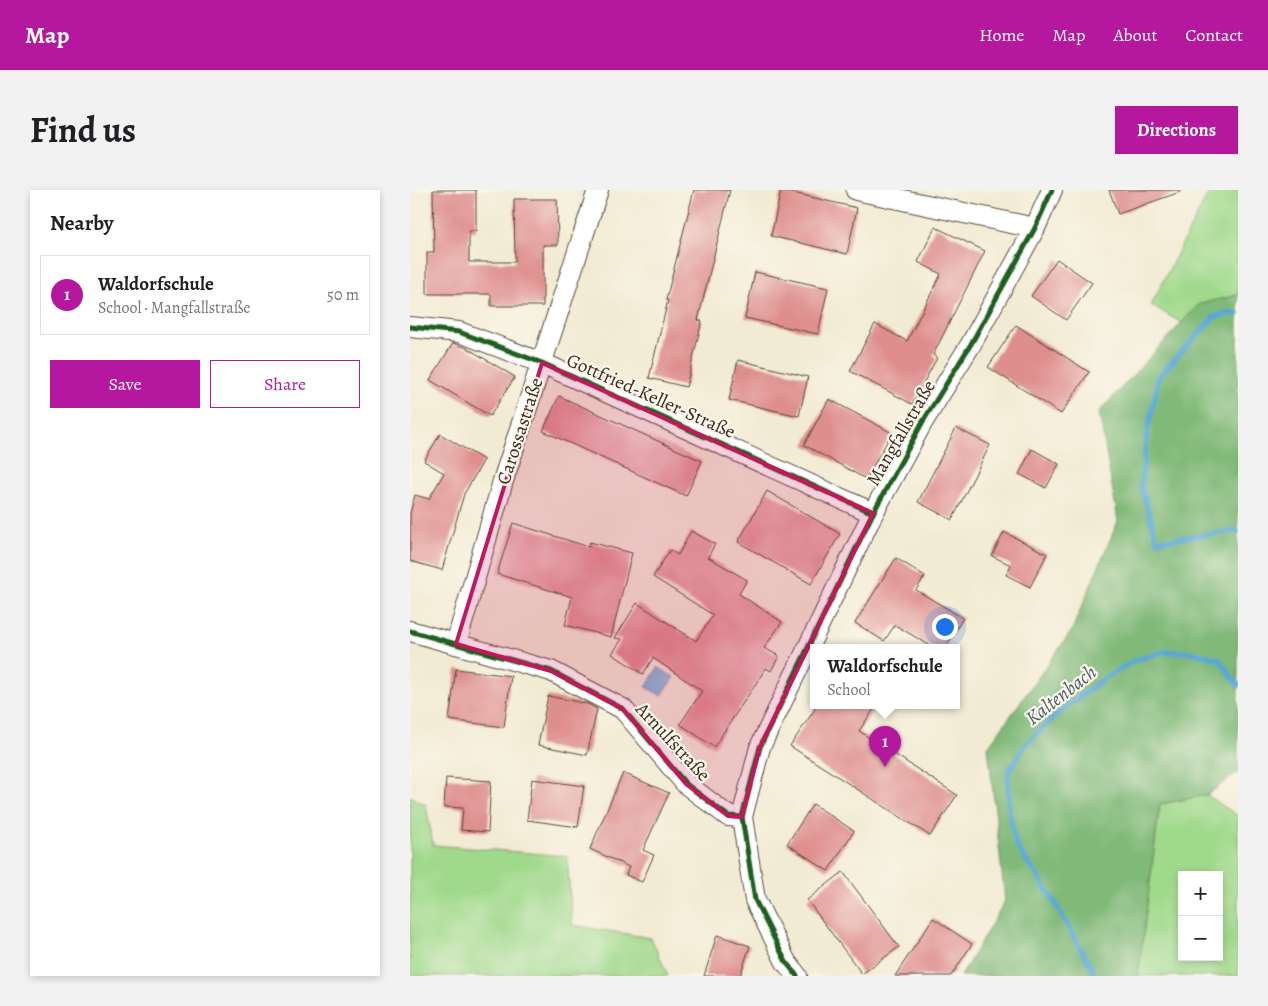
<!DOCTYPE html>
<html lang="en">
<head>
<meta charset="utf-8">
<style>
  body { margin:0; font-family:Alegreya,serif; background:#f2f2f2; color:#202124 }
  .controls { position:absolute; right:15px; bottom:15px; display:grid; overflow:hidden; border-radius:0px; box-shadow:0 2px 8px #0003 }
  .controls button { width:45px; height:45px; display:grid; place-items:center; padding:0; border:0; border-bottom:1px solid #e0e0e0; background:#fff; color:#202124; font:25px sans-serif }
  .you { position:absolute; left:534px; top:436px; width:18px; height:18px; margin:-12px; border:4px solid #fff; border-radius:50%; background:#1a73e8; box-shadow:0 0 0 8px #1a73e833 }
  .badge { display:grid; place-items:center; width:32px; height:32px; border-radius:50%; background:#b5179e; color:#fff; font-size:16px; font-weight:700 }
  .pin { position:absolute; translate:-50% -41px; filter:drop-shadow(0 1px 2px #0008) }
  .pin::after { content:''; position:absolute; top:26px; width:18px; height:15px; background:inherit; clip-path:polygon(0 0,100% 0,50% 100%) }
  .popup { position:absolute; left:400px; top:454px; width:150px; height:65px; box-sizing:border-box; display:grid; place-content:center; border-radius:0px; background:#fff; filter:drop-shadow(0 1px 4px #0005); font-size:16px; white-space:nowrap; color:#757577 }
  .popup b { font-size:19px; color:#202124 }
  .popup::after { content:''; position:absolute; left:50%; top:100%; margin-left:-10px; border:10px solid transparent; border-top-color:#fff }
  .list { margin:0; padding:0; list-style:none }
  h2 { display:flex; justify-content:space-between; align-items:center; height:65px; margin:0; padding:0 20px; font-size:21px }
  h2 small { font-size:16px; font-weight:400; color:#757577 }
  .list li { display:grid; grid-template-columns:32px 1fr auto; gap:15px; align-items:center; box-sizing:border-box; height:80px; margin:0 10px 10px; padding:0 10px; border:1px solid #e0e0e0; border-radius:0px }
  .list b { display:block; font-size:19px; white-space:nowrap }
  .list p { margin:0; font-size:16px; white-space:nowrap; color:#757577 }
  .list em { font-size:16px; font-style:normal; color:#757577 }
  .actions { display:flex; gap:10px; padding:15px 20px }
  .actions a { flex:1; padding:11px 0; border:1px solid #b5179e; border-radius:0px; text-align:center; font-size:18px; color:#b5179e }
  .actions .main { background:#b5179e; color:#fff }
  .map { position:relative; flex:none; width:828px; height:786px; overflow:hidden; border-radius:0px }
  header { display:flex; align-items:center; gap:30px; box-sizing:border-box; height:70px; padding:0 25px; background:#b5179e; color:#fff }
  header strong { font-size:24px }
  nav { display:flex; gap:28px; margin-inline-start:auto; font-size:18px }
  .intro { display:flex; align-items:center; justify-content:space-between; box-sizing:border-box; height:120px; padding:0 30px }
  h1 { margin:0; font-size:35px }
  .button { padding:12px 22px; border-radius:0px; background:#b5179e; color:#fff; font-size:18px; font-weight:700 }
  main { display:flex; gap:30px; padding:0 30px }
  aside { flex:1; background:#fff; border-radius:0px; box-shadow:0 2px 8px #0003 }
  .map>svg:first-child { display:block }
  .green { fill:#a0d98c; stroke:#6e8255; fill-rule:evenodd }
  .forest { fill:#80b978; stroke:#5e724b }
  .water { fill:#5aa7d3; stroke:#4a6878 }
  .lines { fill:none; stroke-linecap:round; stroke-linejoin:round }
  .stream { stroke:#5aa7d3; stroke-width:5.5 }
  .building { fill:#de8e8d }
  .minor-casing { stroke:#564739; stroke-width:22 }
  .minor { stroke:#fff; stroke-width:20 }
  .cycleway-casing { stroke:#fbf7ec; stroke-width:8 }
  .cycleway { stroke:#1b5e20; stroke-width:5 }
  .marked { fill:#c2185b; fill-opacity:0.2; stroke:#c2185b; stroke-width:4; stroke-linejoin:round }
  .labels { text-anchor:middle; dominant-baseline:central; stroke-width:4.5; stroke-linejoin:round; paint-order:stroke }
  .street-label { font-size:19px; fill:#3b2a1e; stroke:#fbf7ec }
  .water-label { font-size:20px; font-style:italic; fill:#475c66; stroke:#fbf7ec }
</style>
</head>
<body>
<header>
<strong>Map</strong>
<nav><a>Home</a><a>Map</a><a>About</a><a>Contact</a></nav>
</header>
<div class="intro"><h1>Find us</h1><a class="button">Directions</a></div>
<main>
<aside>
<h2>Nearby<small></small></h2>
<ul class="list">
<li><span class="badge">1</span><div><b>Waldorfschule</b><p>School · Mangfallstraße</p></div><em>50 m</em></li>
</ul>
<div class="actions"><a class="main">Save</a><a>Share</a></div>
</aside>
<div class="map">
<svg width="828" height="786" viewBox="0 0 828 786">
  <rect width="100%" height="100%" fill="#fbf7ec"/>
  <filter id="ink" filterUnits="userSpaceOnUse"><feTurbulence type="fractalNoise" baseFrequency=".02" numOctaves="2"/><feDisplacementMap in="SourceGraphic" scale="10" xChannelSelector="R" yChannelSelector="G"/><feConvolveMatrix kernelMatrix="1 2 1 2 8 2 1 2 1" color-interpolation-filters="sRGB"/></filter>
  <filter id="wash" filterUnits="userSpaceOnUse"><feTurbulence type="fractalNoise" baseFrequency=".0096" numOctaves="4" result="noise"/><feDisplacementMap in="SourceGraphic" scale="20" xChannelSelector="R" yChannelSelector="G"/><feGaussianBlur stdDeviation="1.12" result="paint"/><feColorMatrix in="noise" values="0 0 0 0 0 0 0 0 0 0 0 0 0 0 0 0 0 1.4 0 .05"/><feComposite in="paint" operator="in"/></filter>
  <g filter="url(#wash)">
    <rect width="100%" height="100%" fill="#f2ebd3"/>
    <!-- green -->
    <g class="green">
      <polygon points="804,0 828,0 828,105 790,114 772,133 741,115 797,6"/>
      <path d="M797,605L828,626V786H727L750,614ZM772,685H809V767H772Z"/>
      <polygon points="0,606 16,615 23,655 157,666 162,735 241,748 258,786 0,786"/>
    </g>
    <!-- forest -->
    <polygon class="forest" points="828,105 828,582 797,605 750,614 728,786 551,786 595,711 578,557 661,442 708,331 689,222 789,114"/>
    <!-- water -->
    <polygon class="water" points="248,477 264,487 252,506 236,497"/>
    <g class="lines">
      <!-- stream -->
      <g class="stream">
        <polyline points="828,124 822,123 804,127 749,186 736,248 731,296 747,351 825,341 828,342"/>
        <polyline points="684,786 681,777 641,706 606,655 599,621 598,582 618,552 651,521 695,488 724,471 752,462 779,462 809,469 828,495"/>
      </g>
    </g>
    <g id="blocks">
      <!-- building -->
      <g class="building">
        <polygon points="23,0 66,0 66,41 59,41 59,72 105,72 104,9 147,9 148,55 133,55 133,116 81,116 81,104 17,104 17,62 24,62"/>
        <polygon points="284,0 320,0 288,130 292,131 276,197 239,188 258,110 256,110"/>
        <polygon points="371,0 447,18 437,64 361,46"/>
        <polygon points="699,0 769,0 770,2 708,24"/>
        <polygon points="525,37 575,61 523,165 527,168 502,214 440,181 465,134 497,151 531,84 508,72"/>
        <polygon points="647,69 682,93 656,130 621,106"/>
        <polygon points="345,82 418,98 408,144 335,128"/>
        <polygon points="606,135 679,182 651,224 578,177"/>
        <polygon points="43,153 57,158 105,187 80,226 20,190"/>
        <polygon points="328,170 398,187 389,226 319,210"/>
        <polygon points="149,206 292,271 276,306 133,241"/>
        <polygon points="419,209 482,243 456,289 394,255"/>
        <polygon points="546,238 580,255 542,330 508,312"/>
        <polygon points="30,244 74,270 54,304 32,380 0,371 0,324 5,305 19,309 34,283 14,271"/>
        <polygon points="622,259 649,274 636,298 609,284"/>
        <polygon points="357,301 430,344 401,394 328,352"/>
        <polygon points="103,333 179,357 180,352 222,363 201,447 155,435 162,407 87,384"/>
        <polygon points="281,341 305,354 298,367 337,390 329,404 372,432 354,458 369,466 361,481 356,478 304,557 270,534 292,501 243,468 233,484 202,464 212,449 205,448 227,413 286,451 303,425 243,387 260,360 268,365"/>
        <polygon points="594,342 637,364 620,397 596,385 601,375 582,366"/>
        <polygon points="486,368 515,386 506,400 553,428 535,458 524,458 485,435 474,451 445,433"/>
        <polygon points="46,479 101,486 94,537 39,530"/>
        <polygon points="138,506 178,514 187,519 177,565 128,555"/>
        <polygon points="407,516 466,516 449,541 547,605 520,646 380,556"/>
        <polygon points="213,583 259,603 233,660 244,665 232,692 216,685 219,677 180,659"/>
        <polygon points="36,588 81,591 78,642 51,640 53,618 34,617"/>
        <polygon points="122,589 174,596 168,637 117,630"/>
        <polygon points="403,614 444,641 418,681 377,654"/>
        <polygon points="433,682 489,757 452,784 397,710"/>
        <polygon points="523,728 562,754 541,786 485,786"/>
        <polygon points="307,745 340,756 330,786 294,786"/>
      </g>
    </g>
  </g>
  <g filter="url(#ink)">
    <use href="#blocks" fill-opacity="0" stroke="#564739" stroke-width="1"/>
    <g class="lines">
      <!-- minor casing -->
      <g class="minor-casing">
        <g id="minor">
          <polyline points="446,0 625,38"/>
          <polyline points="0,137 49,142 132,173 463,323"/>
          <polyline points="0,441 141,481 213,519 276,594 318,626 332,627"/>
          <polyline points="46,454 93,291 188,0"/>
          <polyline points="387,786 376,772 345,710 332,627 350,557 463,323 512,233 561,154 625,38 642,0"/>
        </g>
      </g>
      <!-- minor -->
      <use href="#minor" class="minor"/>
      <!-- cycleway casing -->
      <g class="cycleway-casing">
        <g id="cycleway">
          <polyline points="0,137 49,142 132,173 463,323"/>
          <polyline points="0,441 141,481 213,519 276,594 318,626 332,627"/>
          <polyline points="387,786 376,772 345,710 332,627 350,557 463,323 512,233 561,154 625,38 642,0"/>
        </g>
      </g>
      <!-- cycleway -->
      <use href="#cycleway" class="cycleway"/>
    </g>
  </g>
  <!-- marked area -->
  <path class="marked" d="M132,173L463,323L350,557L332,627L318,626L276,594L213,519L141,481L46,454Z"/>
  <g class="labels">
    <!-- street labels -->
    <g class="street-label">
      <text transform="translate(241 206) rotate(24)">Gottfried-Keller-Straße</text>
      <text transform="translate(110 241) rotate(-72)">Carossastraße</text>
      <text transform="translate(491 243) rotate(-60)">Mangfallstraße</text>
      <text transform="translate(263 552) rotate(47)">Arnulfstraße</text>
    </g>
    <!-- water labels -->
    <g class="water-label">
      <text transform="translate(651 505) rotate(-38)">Kaltenbach</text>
    </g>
  </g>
</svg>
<div class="controls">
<button>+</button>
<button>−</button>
</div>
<div class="you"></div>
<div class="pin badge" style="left:475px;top:577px">1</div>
<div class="popup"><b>Waldorfschule</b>School</div>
</div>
</main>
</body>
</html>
